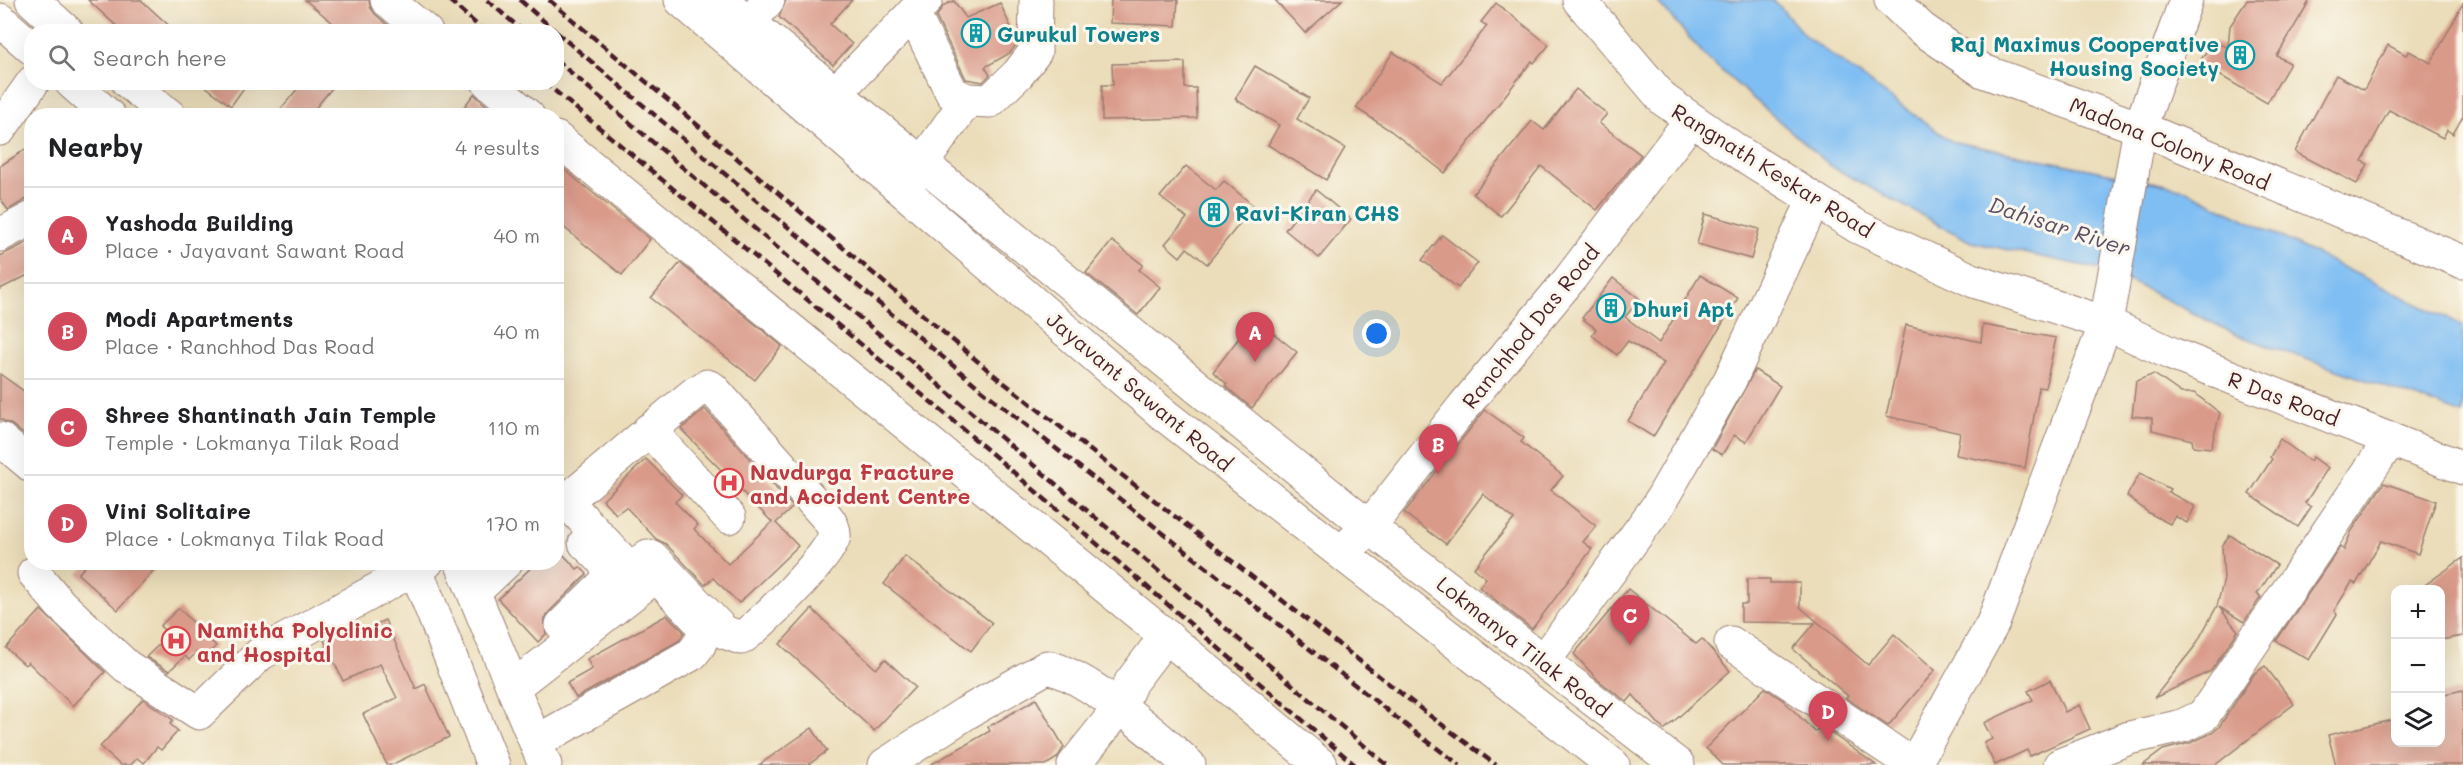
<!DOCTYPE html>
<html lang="en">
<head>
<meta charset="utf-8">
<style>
  body { margin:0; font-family:Mali,sans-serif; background:#f2f2f2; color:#202124 }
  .controls { position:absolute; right:18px; bottom:18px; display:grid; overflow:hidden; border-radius:12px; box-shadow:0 6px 24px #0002 }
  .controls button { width:54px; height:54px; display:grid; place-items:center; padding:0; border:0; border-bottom:2px solid #e0e0e0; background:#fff; color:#202124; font:30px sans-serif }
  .you { position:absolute; left:1377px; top:334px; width:21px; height:21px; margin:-15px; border:4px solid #fff; border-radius:50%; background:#1a73e8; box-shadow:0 0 0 9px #1a73e833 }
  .badge { display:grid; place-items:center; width:39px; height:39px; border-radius:50%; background:#d1495b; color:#fff; font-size:20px; font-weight:700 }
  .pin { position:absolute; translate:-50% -50px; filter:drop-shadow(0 2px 3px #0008) }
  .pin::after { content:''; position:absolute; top:32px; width:21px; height:18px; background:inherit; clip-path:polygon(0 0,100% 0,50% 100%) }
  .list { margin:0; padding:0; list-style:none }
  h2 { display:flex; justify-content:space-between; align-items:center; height:78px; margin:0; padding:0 24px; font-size:26px }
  h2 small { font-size:20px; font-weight:400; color:#757577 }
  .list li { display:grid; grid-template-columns:39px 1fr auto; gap:18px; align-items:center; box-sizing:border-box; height:96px; padding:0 24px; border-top:2px solid #e0e0e0 }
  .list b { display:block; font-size:22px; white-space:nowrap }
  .list p { margin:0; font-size:20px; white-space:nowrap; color:#757577 }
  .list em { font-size:20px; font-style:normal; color:#757577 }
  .icon { flex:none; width:33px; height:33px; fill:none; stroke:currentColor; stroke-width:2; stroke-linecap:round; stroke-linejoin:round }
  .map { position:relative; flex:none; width:2463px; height:765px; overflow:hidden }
  .search { position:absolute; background:#fff; box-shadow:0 6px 24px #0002; left:24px; top:24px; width:540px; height:66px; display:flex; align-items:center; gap:15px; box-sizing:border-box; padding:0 21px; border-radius:24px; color:#757577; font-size:22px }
  .panel { position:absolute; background:#fff; box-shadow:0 6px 24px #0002; left:24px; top:108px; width:540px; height:462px; border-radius:24px }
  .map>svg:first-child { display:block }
  .water { fill:#7fbef3; stroke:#646e8f; stroke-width:1.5 }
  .building { fill:#d99a89 }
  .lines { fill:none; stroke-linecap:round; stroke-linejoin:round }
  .minor-casing { stroke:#9a7e72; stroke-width:35 }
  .major-casing { stroke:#9a7e72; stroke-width:35 }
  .minor { stroke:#fff; stroke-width:33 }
  .major { stroke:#fff; stroke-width:33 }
  .rail { stroke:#4a1f2b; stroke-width:4.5; stroke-dasharray:9 4.5; stroke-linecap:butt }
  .labels { text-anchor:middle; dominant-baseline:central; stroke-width:6; stroke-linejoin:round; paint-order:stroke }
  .culture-label { font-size:21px; font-weight:bold; fill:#0d838f; stroke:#fbf7ec; text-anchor:start }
  .street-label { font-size:21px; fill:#4a1f2b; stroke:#fbf7ec }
  .health-label { font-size:21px; font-weight:bold; fill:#be3a42; stroke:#fbf7ec; text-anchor:start }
  .water-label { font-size:22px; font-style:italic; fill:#5a4f67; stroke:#fbf7ec }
</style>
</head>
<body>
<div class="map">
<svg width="2463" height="765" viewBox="0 0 2463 765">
  <rect width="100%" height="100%" fill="#fbf7ec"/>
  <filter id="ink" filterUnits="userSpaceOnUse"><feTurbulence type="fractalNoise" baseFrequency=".0167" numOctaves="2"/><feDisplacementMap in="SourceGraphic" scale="12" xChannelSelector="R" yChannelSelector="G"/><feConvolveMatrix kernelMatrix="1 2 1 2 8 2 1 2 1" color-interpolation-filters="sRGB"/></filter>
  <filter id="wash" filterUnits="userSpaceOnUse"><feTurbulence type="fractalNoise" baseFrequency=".008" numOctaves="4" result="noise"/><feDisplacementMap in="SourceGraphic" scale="24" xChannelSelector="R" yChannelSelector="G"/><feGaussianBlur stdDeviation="1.35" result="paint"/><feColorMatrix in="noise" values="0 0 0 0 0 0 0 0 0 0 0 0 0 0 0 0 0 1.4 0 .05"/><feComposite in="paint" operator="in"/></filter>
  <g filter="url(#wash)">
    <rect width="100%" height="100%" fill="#ebddb9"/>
    <!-- water -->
    <polygon class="water" points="1656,0 1774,0 1805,36 1951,141 2181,188 2463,326 2463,414 2237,335 2109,271 1971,242 1832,167 1708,59"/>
    <g id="blocks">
      <!-- building -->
      <g class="building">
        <polygon points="88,0 141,0 176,32 123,32"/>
        <polygon points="305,0 369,0 370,7 375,14 396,32 344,32"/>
        <polygon points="786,0 852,0 830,24 852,44 833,65 779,17"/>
        <polygon points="1111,0 1178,0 1176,26 1110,23"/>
        <polygon points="1275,0 1342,0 1305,33"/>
        <polygon points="2247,0 2310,0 2277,56 2290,63 2267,103 2199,63 2212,42 2228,47 2230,26"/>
        <polygon points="954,1 966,18 1000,3 1016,39 1016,45 1010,53 985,67 990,75 983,82 966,79 936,17 944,5"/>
        <polygon points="1496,3 1549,45 1534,63 1532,61 1445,173 1391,131 1356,108 1393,52 1442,83 1487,26 1481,22"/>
        <polygon points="2463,3 2463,116 2453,134 2447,130 2443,138 2389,110 2362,161 2368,164 2357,184 2295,152 2336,75 2364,90 2388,45 2406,55 2409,51 2431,63"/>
        <polygon points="1185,62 1185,88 1196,88 1197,118 1102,120 1102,85 1113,85 1112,64"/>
        <polygon points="1255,66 1309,98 1297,119 1345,148 1326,180 1268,145 1279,125 1235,99"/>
        <polygon points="200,82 248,82 231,106"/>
        <polygon points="303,82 337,82 309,116 275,116"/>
        <polygon points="1576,89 1607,114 1599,123 1641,155 1597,210 1541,166 1501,216 1473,194 1532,121 1544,130"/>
        <polygon points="474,94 476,96 498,116 457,116"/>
        <polygon points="32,145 32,196 8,210 0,198 0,166"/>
        <polygon points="556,163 650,239 622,275 556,221"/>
        <polygon points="1186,166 1216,190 1224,181 1254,206 1207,264 1187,248 1180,257 1165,244 1187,218 1160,197"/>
        <polygon points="1316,190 1351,219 1319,258 1285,230"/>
        <polygon points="1705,214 1759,229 1751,259 1697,244"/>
        <polygon points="1442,235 1478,263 1458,288 1422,260"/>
        <polygon points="32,240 32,273 0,289 0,256"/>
        <polygon points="1112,241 1143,265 1139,270 1160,287 1138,315 1086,273"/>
        <polygon points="680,263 782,346 755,380 651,298"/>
        <polygon points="1700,275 1738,298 1653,437 1628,421 1664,363 1628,341 1617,355 1592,335 1596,329 1582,318 1613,278 1640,299 1625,317 1659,343"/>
        <polygon points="1254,318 1297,352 1252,408 1225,386 1227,384 1213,372"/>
        <polygon points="1906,325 1981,342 1983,325 2056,338 2045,388 2039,387 2025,468 1956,455 1960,433 1886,416"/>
        <polygon points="1755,370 1780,386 1746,442 1734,435 1722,455 1712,449"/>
        <polygon points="0,374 32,397 32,441 12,425 0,419"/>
        <polygon points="2154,374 2181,393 2194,393 2220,413 2211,448 2193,446 2192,440 2152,430 2152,418 2132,416 2136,381"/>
        <polygon points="705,409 793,507 776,523 798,546 739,603 713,578 705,585 666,544 656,539 626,507 616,514 603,500 646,459 682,495 675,502 698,525 694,529 728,564 772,522 681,429"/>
        <polygon points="1485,410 1524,438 1521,442 1563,476 1551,490 1596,526 1583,542 1592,549 1532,629 1479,587 1486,578 1474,568 1514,519 1483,494 1446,544 1404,513"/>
        <polygon points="2280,439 2310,461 2313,457 2328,468 2305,503 2311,507 2298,527 2249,494 2272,459 2270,457"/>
        <polygon points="2140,473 2170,489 2168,492 2195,506 2187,523 2175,516 2170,524 2149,513 2127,496"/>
        <polygon points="2384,483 2436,501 2418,554 2381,541 2356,584 2352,582 2334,611 2337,614 2309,660 2276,641 2340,547 2344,550 2351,532"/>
        <polygon points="2230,535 2277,565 2257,594 2261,597 2244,622 2219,607 2238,631 2211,671 2154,698 2195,646 2217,606 2224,579 2222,546"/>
        <polygon points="556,547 577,569 580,567 587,574 549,612 544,621 546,634 538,642 498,599 537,562 556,562"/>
        <polygon points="905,556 992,623 971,651 884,584"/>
        <polygon points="2463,558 2463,636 2440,640 2440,590 2418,590"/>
        <polygon points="89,562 161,562 118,610 78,574"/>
        <polygon points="1747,579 1770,579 1770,583 1800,583 1800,607 1868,665 1894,634 1935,670 1888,726 1846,698 1848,696 1793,649 1815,623 1741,622 1741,604 1747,604"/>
        <polygon points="1628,589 1696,644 1702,639 1730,671 1664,730 1633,695 1627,702 1598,680 1574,654"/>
        <polygon points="179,608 216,646 203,658 197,652 189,660 185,656 169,671 146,657 169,635 160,626"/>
        <polygon points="812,609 876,669 885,659 915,687 874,731 780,644"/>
        <polygon points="41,610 105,672 73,706 28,662 25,665 6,648"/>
        <polygon points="667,615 684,632 680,640 576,698 567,683 592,669 587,659"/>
        <polygon points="385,620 416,689 425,684 449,737 391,765 387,765 363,714 397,698 380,664 343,681 324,640 347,629 351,636"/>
        <polygon points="2265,666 2294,704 2215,765 2143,765 2163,750 2190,743 2212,733 2219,727 2254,674"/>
        <polygon points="2050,680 2065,712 2079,705 2090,729 2030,756 2027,750 1995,765 1984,743 1992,739 1984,723 2033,700 2028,691"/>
        <polygon points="1765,688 1784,701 1815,732 1821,726 1876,765 1723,765 1706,748"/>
        <polygon points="2463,690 2463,765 2336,765 2328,735 2396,719 2396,742 2440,742 2440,695"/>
        <polygon points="143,699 173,720 170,724 178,731 161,750 157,747 144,763 137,758 131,765 120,765 100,747"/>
        <polygon points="1036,699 1064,747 1057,758 1046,765 930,765 990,731 988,727"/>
        <polygon points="812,728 827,751 808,765 759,765"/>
      </g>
    </g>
  </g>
  <g filter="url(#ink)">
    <use href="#blocks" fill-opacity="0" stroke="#9a7e72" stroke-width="1.5"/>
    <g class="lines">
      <!-- minor casing -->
      <g class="minor-casing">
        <g id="minor">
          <polyline points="387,0 426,32"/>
          <polyline points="681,0 1163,414 1613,765"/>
          <polyline points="721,0 1369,527 1678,765"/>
          <polyline points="1579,0 1664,100 1740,153 1858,227 1974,281 2106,323 2172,354 2463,468"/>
          <polyline points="1891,0 1922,29 1983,71 2140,128 2463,262"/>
          <polyline points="913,13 952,93 967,100 990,101 1018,74 1035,52 1036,0"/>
          <polyline points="735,41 768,0"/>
          <polyline points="488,82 528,116"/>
          <polyline points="821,108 926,0"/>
          <polyline points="0,129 33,82"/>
          <polyline points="556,138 1166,636 1321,765"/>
          <polyline points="909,182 967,100"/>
          <polyline points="0,235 32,218"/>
          <polyline points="649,430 729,517"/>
          <polyline points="0,439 32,466"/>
          <path d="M556,509C603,471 648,431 695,393L707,386L712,388L825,515C830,521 835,528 834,536C833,553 757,629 741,638L724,632L652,557L648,556L633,569L627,566L566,501"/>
          <polyline points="1353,541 1359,538 1369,527 1464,406 1569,280 1691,120"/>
          <polyline points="34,573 60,604 126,666 199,713 260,654 427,562"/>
          <polyline points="474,592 506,562"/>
          <path d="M562,625L607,581C613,565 596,554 585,543"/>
          <polyline points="1731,643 1913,765"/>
          <polyline points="1544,661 1657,507 1730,380 1814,200"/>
          <polyline points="513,687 652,579 662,582 700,622 704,633 699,645 692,654 536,742"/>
          <path d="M885,765L966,713L1047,667C1087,675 1157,736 1189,765"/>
          <polyline points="1074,765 1120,707 1131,682 1166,636"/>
          <polyline points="1914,765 1993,623 2106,323 2140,128 2186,0"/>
          <polyline points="2060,765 2129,738 2182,726 2203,716 2391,439"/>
        </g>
      </g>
      <!-- major casing -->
      <g class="major-casing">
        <g id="major">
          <polyline points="32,0 67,32"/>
          <polyline points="0,20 32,48"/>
          <polyline points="71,82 109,116"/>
          <polyline points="128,82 170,116"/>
          <polyline points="413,562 493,765"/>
          <polyline points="461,562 545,765"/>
        </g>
      </g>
      <!-- minor -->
      <use href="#minor" class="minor"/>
      <!-- major -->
      <use href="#major" class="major"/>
      <!-- rail -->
      <g class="rail">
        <polyline points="449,0 485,32"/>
        <polyline points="487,0 524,32"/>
        <polyline points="520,0 556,32"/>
        <polyline points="549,0 994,375 1425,712 1496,765"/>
        <polyline points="556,32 982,390 1412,730 1460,765"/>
        <polyline points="556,60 1387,765"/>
        <polyline points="544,82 949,417 1355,765"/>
      </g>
    </g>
  </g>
  <!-- icons -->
  <defs>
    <g id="building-ring" transform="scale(1.5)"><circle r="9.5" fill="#fbf7ec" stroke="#0f9aa8" stroke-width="1.5"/><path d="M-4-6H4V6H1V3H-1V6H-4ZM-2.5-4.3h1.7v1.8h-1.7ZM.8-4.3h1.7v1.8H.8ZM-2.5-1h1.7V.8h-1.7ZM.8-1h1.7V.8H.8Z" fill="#0f9aa8"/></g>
    <g id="hospital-ring" transform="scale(1.5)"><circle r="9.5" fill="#fbf7ec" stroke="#e0444e" stroke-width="1.5"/><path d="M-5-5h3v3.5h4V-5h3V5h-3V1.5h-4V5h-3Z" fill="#e0444e"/></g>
  </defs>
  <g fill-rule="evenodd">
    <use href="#building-ring" x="976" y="33"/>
    <use href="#building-ring" x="2240" y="55"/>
    <use href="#building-ring" x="1214" y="212"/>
    <use href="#building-ring" x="1611" y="308"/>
    <use href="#hospital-ring" x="729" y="483"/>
    <use href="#hospital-ring" x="176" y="641"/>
  </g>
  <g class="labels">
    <!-- culture labels -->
    <g class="culture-label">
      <text x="997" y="33">Gurukul Towers</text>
      <text x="2219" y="43" text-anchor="end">Raj Maximus Cooperative<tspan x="2219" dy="24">Housing Society</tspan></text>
      <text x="1235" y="212">Ravi-Kiran CHS</text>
      <text x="1632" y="308">Dhuri Apt</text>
    </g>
    <!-- street labels -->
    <g class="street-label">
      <text transform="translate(2170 143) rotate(22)">Madona Colony Road</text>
      <text transform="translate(1773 170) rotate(32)">Rangnath Keskar Road</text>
      <text transform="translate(1530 326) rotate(-51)">Ranchhod Das Road</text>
      <text transform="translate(1140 391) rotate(40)">Jayavant Sawant Road</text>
      <text transform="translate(2284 398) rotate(21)">R Das Road</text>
      <text transform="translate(1524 646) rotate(38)">Lokmanya Tilak Road</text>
    </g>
    <!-- health labels -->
    <g class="health-label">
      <text x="750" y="471">Navdurga Fracture<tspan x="750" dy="24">and Accident Centre</tspan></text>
      <text x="197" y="629">Namitha Polyclinic<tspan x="197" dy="24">and Hospital</tspan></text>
    </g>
    <!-- water labels -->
    <g class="water-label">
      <text transform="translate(2060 226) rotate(18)">Dahisar River</text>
    </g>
  </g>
</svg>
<div class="controls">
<button>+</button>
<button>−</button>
<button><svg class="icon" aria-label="layers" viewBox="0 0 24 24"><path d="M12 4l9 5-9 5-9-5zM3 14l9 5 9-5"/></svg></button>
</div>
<div class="you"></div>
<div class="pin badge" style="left:1255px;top:362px">A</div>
<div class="pin badge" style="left:1438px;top:474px">B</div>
<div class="pin badge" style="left:1630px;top:645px">C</div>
<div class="pin badge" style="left:1828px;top:741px">D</div>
<div class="search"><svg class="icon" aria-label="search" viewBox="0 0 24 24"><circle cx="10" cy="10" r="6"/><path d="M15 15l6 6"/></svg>Search here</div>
<section class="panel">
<h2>Nearby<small>4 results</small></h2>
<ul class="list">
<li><span class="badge">A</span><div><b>Yashoda Building</b><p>Place · Jayavant Sawant Road</p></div><em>40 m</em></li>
<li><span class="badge">B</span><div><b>Modi Apartments</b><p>Place · Ranchhod Das Road</p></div><em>40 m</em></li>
<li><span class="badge">C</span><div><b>Shree Shantinath Jain Temple</b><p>Temple · Lokmanya Tilak Road</p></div><em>110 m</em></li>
<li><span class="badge">D</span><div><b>Vini Solitaire</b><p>Place · Lokmanya Tilak Road</p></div><em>170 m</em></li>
</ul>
</section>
</div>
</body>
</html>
